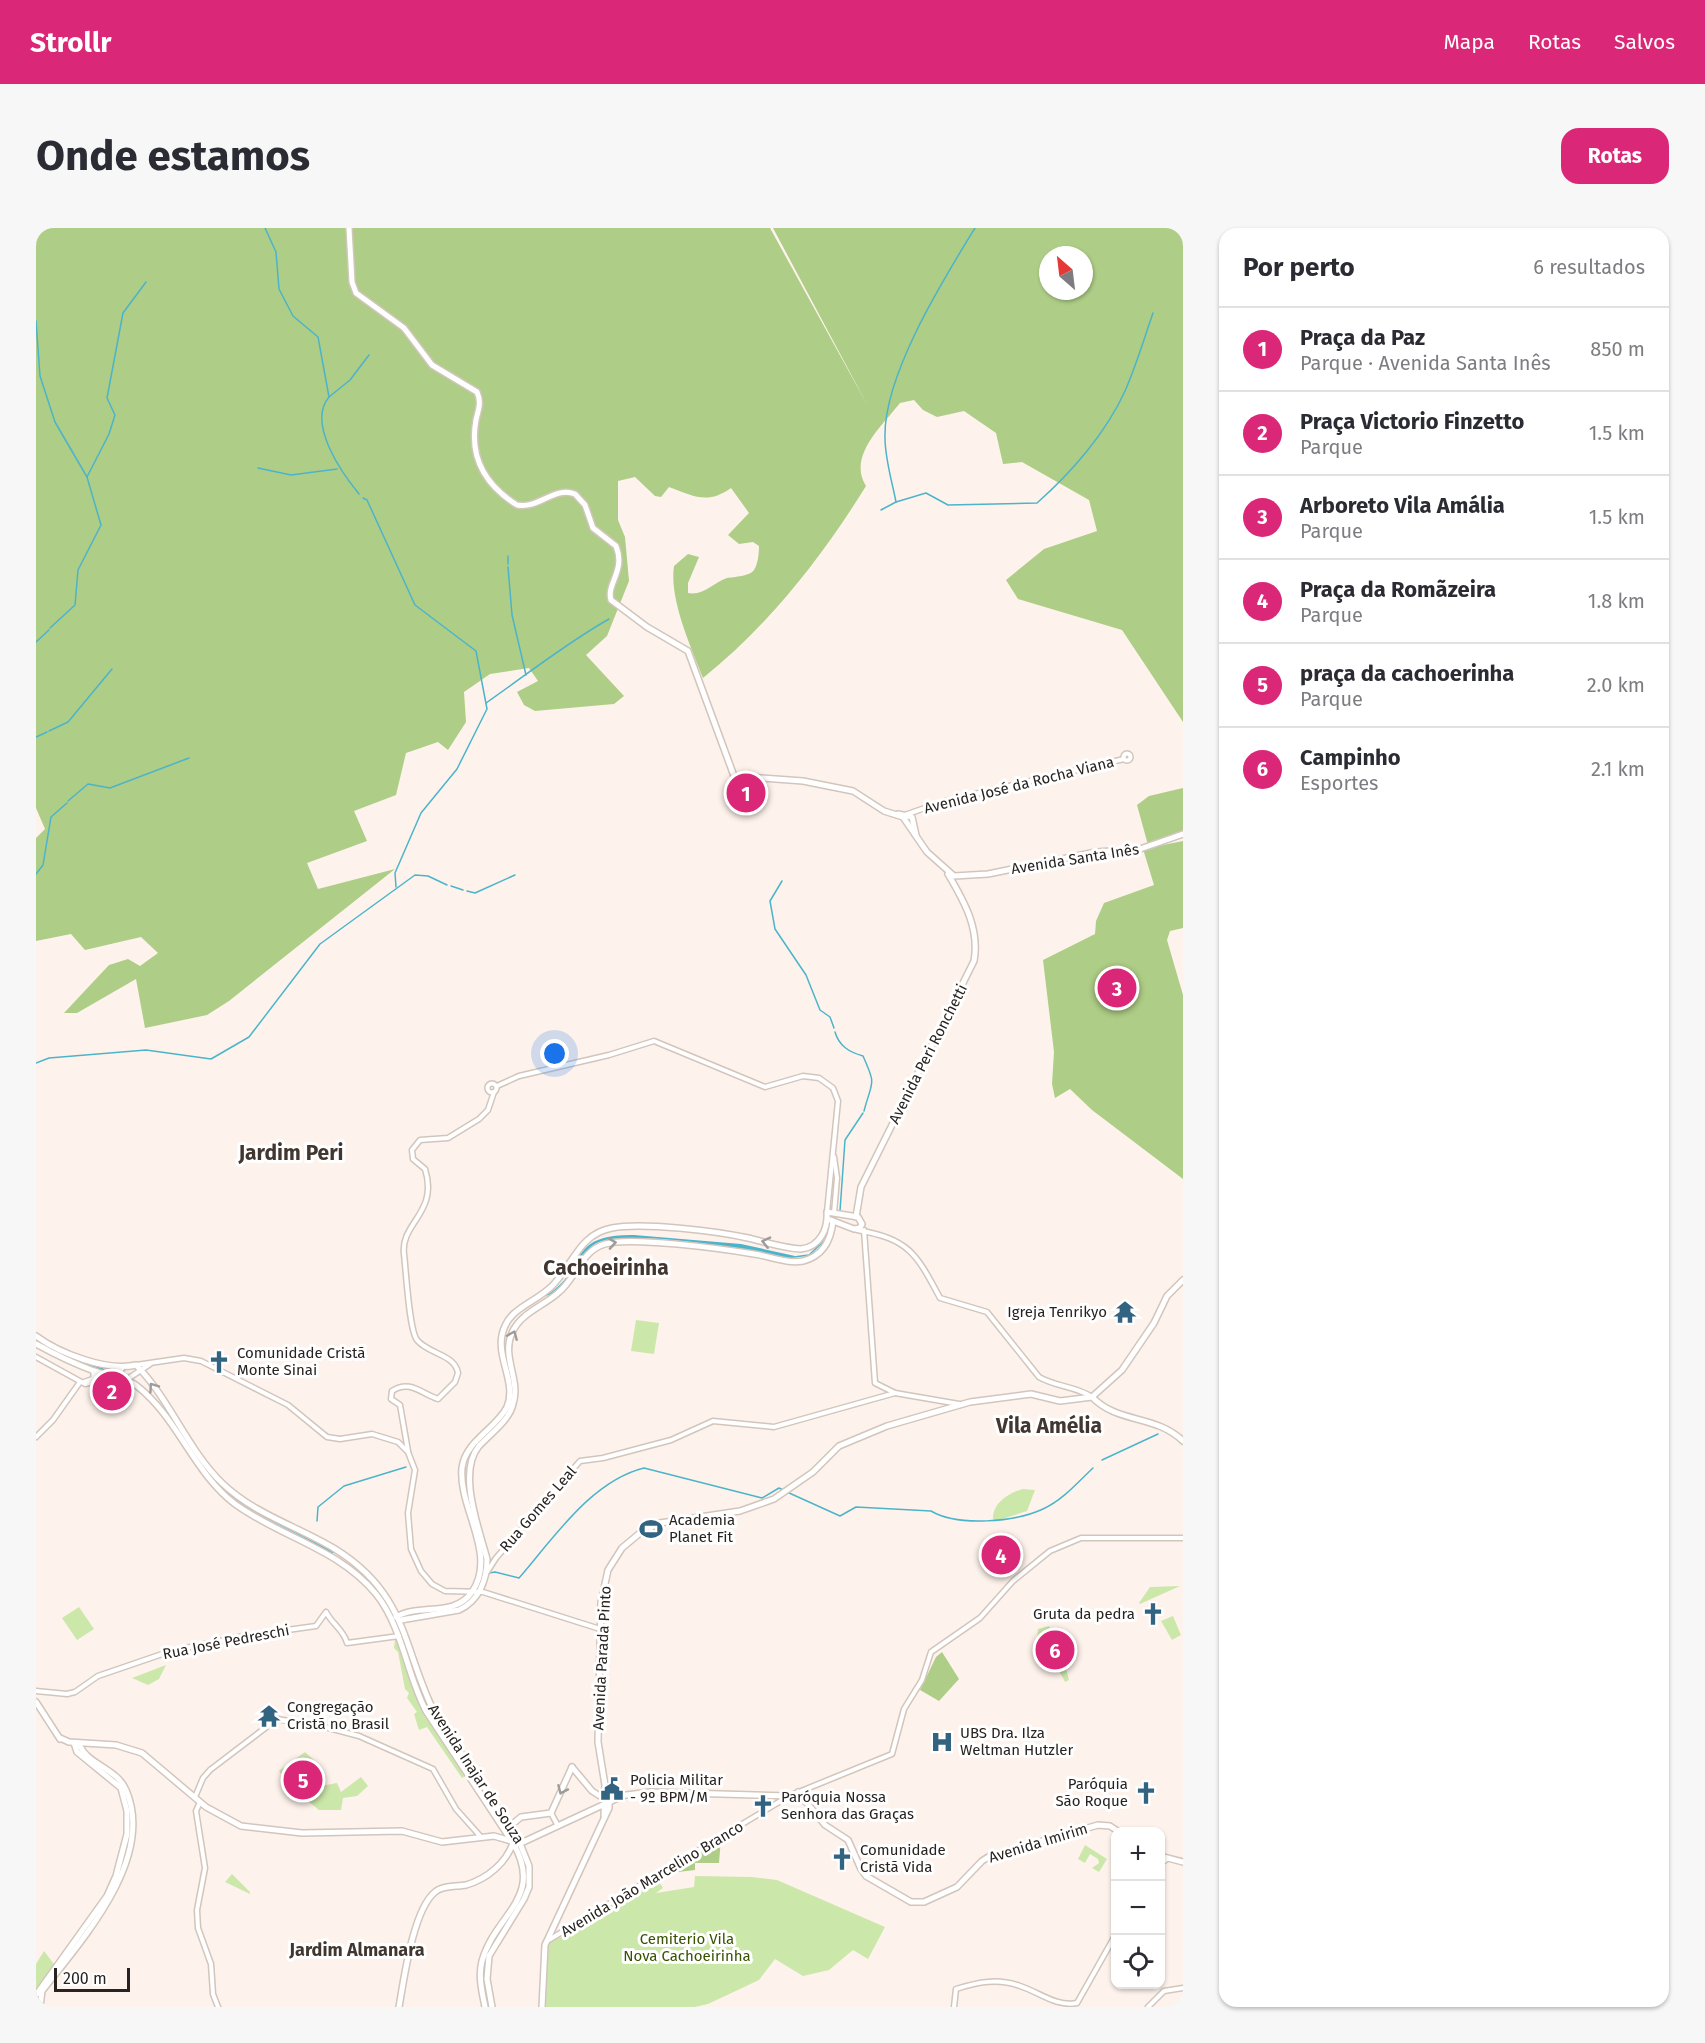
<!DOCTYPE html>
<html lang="pt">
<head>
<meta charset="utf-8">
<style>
  body { margin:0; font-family:"Fira Sans",sans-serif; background:#f7f7f7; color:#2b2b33 }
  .controls { position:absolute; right:18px; bottom:18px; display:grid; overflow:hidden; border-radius:12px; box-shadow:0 2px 4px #0004 }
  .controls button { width:54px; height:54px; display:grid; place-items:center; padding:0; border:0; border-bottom:2px solid #e1e1e2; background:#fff; color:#2b2b33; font:30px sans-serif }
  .compass { position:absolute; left:1003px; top:18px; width:54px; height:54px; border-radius:50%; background:#fff; box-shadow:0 2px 4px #0004; rotate:332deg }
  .scale { position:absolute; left:18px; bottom:15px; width:76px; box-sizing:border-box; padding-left:6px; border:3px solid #282320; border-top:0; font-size:16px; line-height:21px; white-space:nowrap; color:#282320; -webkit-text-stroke:4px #fff; paint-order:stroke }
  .you { position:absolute; left:519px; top:826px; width:21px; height:21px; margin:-15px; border:4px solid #fff; border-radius:50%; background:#1a73e8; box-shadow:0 0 0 9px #1a73e833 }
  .badge { display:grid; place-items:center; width:39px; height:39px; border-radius:50%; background:#db2777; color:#fff; font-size:20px; font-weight:700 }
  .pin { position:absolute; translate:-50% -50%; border:3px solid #fff; box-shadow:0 2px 6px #0006 }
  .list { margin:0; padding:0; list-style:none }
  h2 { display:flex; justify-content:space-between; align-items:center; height:78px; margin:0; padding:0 24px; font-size:26px }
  h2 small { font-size:20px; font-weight:400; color:#7c7c81 }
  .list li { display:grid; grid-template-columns:39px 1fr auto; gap:18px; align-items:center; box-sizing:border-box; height:84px; padding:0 24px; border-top:2px solid #e1e1e2 }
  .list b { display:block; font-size:22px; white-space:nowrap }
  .list p { margin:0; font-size:20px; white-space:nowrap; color:#7c7c81 }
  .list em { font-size:20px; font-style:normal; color:#7c7c81 }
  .icon { flex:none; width:33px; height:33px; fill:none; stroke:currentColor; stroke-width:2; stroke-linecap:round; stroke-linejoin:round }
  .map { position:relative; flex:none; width:1147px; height:1779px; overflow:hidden; border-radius:18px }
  header { display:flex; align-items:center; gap:36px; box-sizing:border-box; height:84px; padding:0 30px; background:#db2777; color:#fff }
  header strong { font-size:28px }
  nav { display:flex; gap:33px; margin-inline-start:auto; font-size:21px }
  .intro { display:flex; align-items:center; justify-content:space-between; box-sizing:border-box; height:144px; padding:0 36px }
  h1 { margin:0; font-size:42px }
  .button { padding:15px 27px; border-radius:18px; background:#db2777; color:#fff; font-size:21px; font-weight:700 }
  main { display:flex; gap:36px; padding:0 36px }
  aside { flex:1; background:#fff; border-radius:18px; box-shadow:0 2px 4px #0004 }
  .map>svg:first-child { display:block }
  .green { fill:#cce7aa }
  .forest { fill:#aecd86; fill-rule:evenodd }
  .water { fill:#4cb4ca }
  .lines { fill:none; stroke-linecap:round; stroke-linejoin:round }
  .stream { stroke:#4cb4ca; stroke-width:1.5 }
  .river { stroke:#4cb4ca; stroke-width:4.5 }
  .minor-casing { stroke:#d2c5bc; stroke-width:7 }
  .major-casing { stroke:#d2c5bc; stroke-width:8 }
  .minor { stroke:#fff; stroke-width:4 }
  .major { stroke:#fff; stroke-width:5 }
  .oneway { stroke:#9e9c9b }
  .labels { text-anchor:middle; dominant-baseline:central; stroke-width:6; stroke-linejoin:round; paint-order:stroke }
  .street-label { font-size:15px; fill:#282320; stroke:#fff }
  .poi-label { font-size:15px; fill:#282320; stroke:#fff; text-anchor:start }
  .park-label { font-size:15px; fill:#385200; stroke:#fff }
  .quarter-label { font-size:18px; font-weight:bold; fill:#413730; stroke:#fff }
  .district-label { font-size:21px; font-weight:bold; fill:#413730; stroke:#fff }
</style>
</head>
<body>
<header>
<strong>Strollr</strong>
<nav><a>Mapa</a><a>Rotas</a><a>Salvos</a></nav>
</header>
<div class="intro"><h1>Onde estamos</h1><a class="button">Rotas</a></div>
<main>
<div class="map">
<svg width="1147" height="1779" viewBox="0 0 1147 1779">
  <rect width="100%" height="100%" fill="#fef3ec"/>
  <!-- green -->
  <g class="green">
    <polygon points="702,552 721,554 709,576 701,555"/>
    <polygon points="600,1092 623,1095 618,1126 595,1123"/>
    <polygon points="71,1155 87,1155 83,1162 87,1162 84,1166 81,1164 78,1169 57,1158"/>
    <path d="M987,1261L999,1262L991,1283L960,1293L957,1291C956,1275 974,1264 987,1261Z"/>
    <polygon points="1144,1358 1104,1376 1103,1375 1114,1359"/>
    <polygon points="43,1379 58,1401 41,1412 26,1390"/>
    <polygon points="1137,1388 1145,1407 1136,1412 1125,1393"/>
    <polygon points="1013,1398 1023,1414 1033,1452 1029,1454 1016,1429 1000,1426 1002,1401"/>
    <polygon points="363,1409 377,1459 388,1485 430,1547 426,1550 391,1499 383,1502 378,1486 381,1484 371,1470 373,1465 369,1461 362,1424 358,1420 359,1411"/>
    <polygon points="130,1437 123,1451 112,1457 96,1450"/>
    <polygon points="387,1464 400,1491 460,1580 456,1579 397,1493 384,1466"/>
    <polygon points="269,1524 282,1536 285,1558 301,1555 305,1564 325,1549 332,1558 321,1568 307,1570 305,1582 283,1582 261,1564 273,1560 272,1557 257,1560 243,1543"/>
    <polygon points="1049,1617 1071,1631 1063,1644 1056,1640 1063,1635 1062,1631 1054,1626 1049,1635 1042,1631"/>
    <polygon points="196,1646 214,1664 214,1666 189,1654"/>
    <polygon points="659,1648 716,1649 741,1652 849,1699 832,1731 817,1722 793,1742 767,1748 739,1731 723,1752 672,1776 659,1779 508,1779 512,1716 620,1649 627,1660 620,1665 658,1659"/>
    <polygon points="8,1723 18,1736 0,1761 0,1736"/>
  </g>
  <!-- forest -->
  <g class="forest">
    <path d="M0,0H734L833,180L737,0H1147V494L1086,402L982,371L970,352L1008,321L1061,303L1053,272L986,234L967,236L960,205L928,183L901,189L887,182L878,172L864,175C847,197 811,228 830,258C786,329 733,397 667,450C655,419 633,371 638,338L652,326L663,329L652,355V365C668,368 678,354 691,350C698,349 714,348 718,342C722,336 723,325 723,318L717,314L703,316L692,307L713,285L695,260C671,277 658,268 633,259L625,269L619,268L599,249L582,253V292L589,309L593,353L571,408L550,427L588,468L578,476L499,483L488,477L481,464L502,453L493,440L454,446L428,464L430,494L412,522L402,514L370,525L360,567L318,583L331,613L271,635L282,661L359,641L193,773L171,787L109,800L100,751L41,785H28L73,737L92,731L104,738L122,725L105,709L49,722L35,706L0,713V610L9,601L0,580ZM1012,27H1048V63H1012Z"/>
    <polygon points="1147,560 1147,603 1112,617 1101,577 1113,568"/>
    <polygon points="1147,613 1147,700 1134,703 1131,712 1147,767 1147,951 1056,882 1034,861 1019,870 1016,856 1018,824 1007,732 1059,706 1060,693 1068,675 1118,657 1107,621"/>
    <polygon points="906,1424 923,1451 903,1473 884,1462 900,1429"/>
    <polygon points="685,1610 683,1635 659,1635 659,1642 634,1645 630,1642"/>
  </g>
  <!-- water -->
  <path class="water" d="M598,1007L705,1016L759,1028L756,1031C721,1023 587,999 559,1016C541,1027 531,1066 509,1068C553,1042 528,1006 598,1007Z"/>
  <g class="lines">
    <!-- stream -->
    <g class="stream">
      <path d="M229,0L240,24L243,61L257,88L282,109L293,169C271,195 305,244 323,266"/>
      <polyline points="0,93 4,148 19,194 51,249 65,297 42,342 39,377 14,400"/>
      <polyline points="293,169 314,152 333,127"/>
      <polyline points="222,240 255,247 301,241"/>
      <polyline points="51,249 73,206 79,187 71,170 87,85 110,54"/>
      <polyline points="327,270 331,272 379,377 440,423 451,481 421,541 385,585 359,645 360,659"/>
      <path d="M860,274C856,253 849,231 849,210C847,148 907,52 939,0"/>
      <path d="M845,282L860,274L890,265L912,277L1001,275C1035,245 1070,205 1089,163C1100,138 1108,111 1117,85"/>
      <polyline points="472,336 472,328"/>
      <polyline points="472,339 476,387 490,447"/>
      <polyline points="0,414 13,402"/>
      <path d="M450,475C490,447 532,414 573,391"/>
      <polyline points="13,503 32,494 76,441"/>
      <polyline points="0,509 11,504"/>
      <polyline points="32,573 52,556 74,560 153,530"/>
      <polyline points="0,646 7,637 15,589 31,575"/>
      <polyline points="746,653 734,673 739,701 770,747 784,782 794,789 798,800"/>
      <polyline points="415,658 427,662"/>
      <polyline points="431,663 439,665 479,647"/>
      <path d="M799,804C803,818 813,824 827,828C841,859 836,852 828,883"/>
      <polyline points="0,835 13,830 110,822 175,831 213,809 284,716 379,647 392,648 411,657"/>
      <polyline points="804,983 809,912 827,885"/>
      <polyline points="758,1029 773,1027 789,1012"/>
      <polyline points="1066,1232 1122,1206"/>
      <path d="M751,1264L804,1288L820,1279L895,1283C922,1299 979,1294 1007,1281C1027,1272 1042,1254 1057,1240"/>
      <polyline points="281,1293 282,1279 308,1258 370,1239"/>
      <path d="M453,1345L459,1344L483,1350C517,1311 555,1253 608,1240L726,1270L743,1260L747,1262"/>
    </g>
    <!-- river -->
    <g class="river">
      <polyline points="40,1131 66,1142"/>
      <polyline points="129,1182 146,1207"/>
      <path d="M165,1234C198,1281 249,1294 296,1323"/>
    </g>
    <!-- minor casing -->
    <g class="minor-casing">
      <g id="minor">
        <circle cx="1091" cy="529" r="3.5"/>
        <polyline points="866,588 909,573 1088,531"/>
        <circle cx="456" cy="860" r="4.5"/>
        <polyline points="461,858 483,848 573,827 618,813 729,859 767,848 783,850 797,860 802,873 791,984"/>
        <polyline points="798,985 801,950 798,929"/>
        <path d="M821,1002C873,1011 880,1025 904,1070L951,1084L1003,1149C1020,1159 1040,1158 1056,1169"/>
        <polyline points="828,1002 839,1155 859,1165 923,1176"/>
        <polyline points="0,1129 49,1156 80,1149 85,1145 84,1140"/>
        <polyline points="100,1137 148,1130 165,1133 252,1177 291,1209 304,1211 336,1206 362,1214 372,1224 379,1242 372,1285 375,1321 385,1343 396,1356 409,1363 447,1364 564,1401"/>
        <polyline points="90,1152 114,1136"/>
        <polyline points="48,1154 86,1141"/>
        <polyline points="0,1209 17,1192 44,1154"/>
        <path d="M372,1223L364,1177L355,1171L356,1163C374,1151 386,1166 402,1171L419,1154L422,1145C419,1126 392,1126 381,1112C373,1102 370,1042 368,1026C364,995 403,985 389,941L377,931L376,922L384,912L412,910L443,891L452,882L458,864"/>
        <polyline points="451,1344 460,1330 544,1233 567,1230 635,1212 677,1193 738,1199 859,1165"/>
        <path d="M0,1463L31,1466L39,1464L62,1448L135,1423L208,1408L280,1398L290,1384C296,1396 308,1402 311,1415L363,1408"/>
        <polyline points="159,1569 167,1550 174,1542 241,1491 293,1500 323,1508 397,1541 420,1581 445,1609"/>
        <polyline points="164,1574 160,1583 169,1640 161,1682 162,1700 175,1736 177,1766 182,1779"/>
        <polyline points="515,1585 522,1598"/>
        <polyline points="1124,1636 1131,1631"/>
        <polyline points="511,1713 753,1568 856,1526 868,1481 886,1452 895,1424 944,1390 977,1353 1014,1323 1045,1310 1147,1310"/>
        <path d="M918,1779L920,1761C942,1754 962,1750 984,1758C1003,1764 1020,1779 1041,1775L1080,1706"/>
        <polyline points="1112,1779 1128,1763 1147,1760"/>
      </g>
    </g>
    <!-- major casing -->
    <g class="major-casing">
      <g id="major">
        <path d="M313,0L316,54L320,65L368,100L396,137L441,164C446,175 442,182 440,192C433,230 449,257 481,277C503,281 518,258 539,266L549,277L557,300L580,318C590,343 570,356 575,372L611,399L652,423L698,548L767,553L817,563L848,583L867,589L891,624L918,648L952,646L1060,624L1104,621L1147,606"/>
        <polyline points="862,586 876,589 880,607"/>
        <path d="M820,989L825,959L938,733C944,701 928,673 912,646"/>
        <path d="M0,1108C23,1125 71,1144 100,1137C134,1171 151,1221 186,1255C218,1286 261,1298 299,1321C373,1367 366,1421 400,1488L481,1608L493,1638V1659L488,1671L453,1728L451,1751L456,1779"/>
        <path d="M0,1116C18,1126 39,1136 58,1143C72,1147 89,1149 101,1158C142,1190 157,1244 199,1276C246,1310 302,1320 340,1366C367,1400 370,1445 390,1483L477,1615C509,1670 459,1686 446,1733C442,1748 446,1764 449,1779"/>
        <polyline points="58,1143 58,1152"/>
        <path d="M1056,1169C1082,1196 1119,1186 1147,1213"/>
        <path d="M360,1389C383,1375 418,1390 436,1364C462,1326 422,1280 426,1240C429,1213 460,1201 471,1179C481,1156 461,1131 466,1107C472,1079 498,1076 516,1058C537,1037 543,1006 576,1000C606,994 680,1003 712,1010C729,1014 747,1020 765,1021C784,1019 792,1001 791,984L822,989L826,996L824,1000L818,1001L792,991"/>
        <path d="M365,1392L423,1382C443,1373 451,1352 451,1331C443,1301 421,1244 443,1218C454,1206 473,1193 477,1176C485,1152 465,1129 476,1105C484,1085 508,1078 523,1064C540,1050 546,1022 569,1016C594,1008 688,1021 718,1026C733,1028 751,1036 767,1033C787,1028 795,1012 797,993"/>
        <polyline points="0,1474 24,1511"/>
        <polyline points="24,1510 33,1514 80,1517 106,1525 170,1579 205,1598 266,1605 366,1603 406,1614 458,1608 475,1613"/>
        <polyline points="536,1539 556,1563 567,1570 614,1564 753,1568 768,1573"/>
        <polyline points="762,1564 789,1597 812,1612 825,1641 830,1648 875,1674 888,1674 921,1659 946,1633 954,1628 1062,1597 1074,1598 1083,1604"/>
        <polyline points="568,1588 569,1557 562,1514 565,1374 572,1342 586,1320 604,1305 624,1295 704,1283 738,1271 777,1244 803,1218 851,1198 934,1174 995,1166 1024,1173 1056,1169 1086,1142 1118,1095 1131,1068 1147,1052"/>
        <polyline points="473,1599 485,1589 515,1585 536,1539"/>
        <polyline points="485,1615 584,1569"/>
        <polyline points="1124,1628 1147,1634"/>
        <polyline points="0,1767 71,1668 80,1648 91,1606 91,1583 85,1560 41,1524 38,1515"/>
        <polyline points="0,1777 0,1779"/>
        <path d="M4,1779L6,1763C45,1713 120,1631 90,1562C81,1540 49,1536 43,1515"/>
        <path d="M363,1779C368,1751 377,1682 399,1664C407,1657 420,1659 430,1657C451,1651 470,1635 477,1615"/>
        <polyline points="506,1779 509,1717 573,1580 573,1568"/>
      </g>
    </g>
    <!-- minor -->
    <use href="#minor" class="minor"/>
    <!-- major -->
    <use href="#major" class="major"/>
  </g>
  <!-- one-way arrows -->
  <defs><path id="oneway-chevron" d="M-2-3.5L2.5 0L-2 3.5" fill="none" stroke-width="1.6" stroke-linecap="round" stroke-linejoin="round" transform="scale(1.5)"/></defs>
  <g class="oneway">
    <use href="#oneway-chevron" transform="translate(730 1014) rotate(-167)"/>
    <use href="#oneway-chevron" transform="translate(576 1015) rotate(-9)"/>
    <use href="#oneway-chevron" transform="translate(477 1107) rotate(-67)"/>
    <use href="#oneway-chevron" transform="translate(117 1159) rotate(-125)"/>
    <use href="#oneway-chevron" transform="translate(526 1562) rotate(114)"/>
  </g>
  <!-- icons -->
  <defs>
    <g id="temple-bare" transform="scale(1.8)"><path d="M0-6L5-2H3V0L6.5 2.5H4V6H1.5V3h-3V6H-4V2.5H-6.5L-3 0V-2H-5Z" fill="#326381" stroke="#fff" stroke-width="2.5" paint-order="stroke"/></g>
    <g id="church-bare" transform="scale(1.8)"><path d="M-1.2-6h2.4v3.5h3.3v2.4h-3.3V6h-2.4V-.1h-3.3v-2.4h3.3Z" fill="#326381" stroke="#fff" stroke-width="2.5" paint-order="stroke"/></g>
    <g id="stadium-bare" transform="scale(1.8)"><path d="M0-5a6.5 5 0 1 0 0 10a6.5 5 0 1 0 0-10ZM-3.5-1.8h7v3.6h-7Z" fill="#326381" stroke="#fff" stroke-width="2.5" paint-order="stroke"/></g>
    <g id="hospital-bare" transform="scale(1.8)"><path d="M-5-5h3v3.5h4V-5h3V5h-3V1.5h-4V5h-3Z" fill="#326381" stroke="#fff" stroke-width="2.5" paint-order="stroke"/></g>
    <g id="civic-bare" transform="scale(1.8)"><path d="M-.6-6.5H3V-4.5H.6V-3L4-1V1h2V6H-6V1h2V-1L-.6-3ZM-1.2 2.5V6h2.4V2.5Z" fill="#326381" stroke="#fff" stroke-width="2.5" paint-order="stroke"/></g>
  </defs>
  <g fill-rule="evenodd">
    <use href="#temple-bare" x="1089" y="1084"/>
    <use href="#church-bare" x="183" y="1134"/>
    <use href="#stadium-bare" x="615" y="1301"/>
    <use href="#church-bare" x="1117" y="1386"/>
    <use href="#temple-bare" x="233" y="1488"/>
    <use href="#hospital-bare" x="906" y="1514"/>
    <use href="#civic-bare" x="576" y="1561"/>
    <use href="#church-bare" x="1110" y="1565"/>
    <use href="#church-bare" x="727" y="1578"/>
    <use href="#church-bare" x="806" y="1631"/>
  </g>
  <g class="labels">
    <!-- street labels -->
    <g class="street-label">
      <text transform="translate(983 557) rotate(-14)">Avenida José da Rocha Viana</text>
      <text transform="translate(1039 631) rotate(-9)">Avenida Santa Inês</text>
      <text transform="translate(892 826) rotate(-63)">Avenida Peri Ronchetti</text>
      <text transform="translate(502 1281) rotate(-49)">Rua Gomes Leal</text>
      <text transform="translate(190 1414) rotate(-11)">Rua José Pedreschi</text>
      <text transform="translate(566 1430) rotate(-87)">Avenida Parada Pinto</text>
      <text transform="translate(440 1546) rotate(57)">Avenida Inajar de Souza</text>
      <text transform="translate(1002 1615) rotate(-17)">Avenida Imirim</text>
      <text transform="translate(616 1651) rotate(-31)">Avenida João Marcelino Branco</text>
    </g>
    <!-- poi labels -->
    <g class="poi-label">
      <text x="1071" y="1084" text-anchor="end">Igreja Tenrikyo</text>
      <text x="201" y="1125">Comunidade Cristã<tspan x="201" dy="17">Monte Sinai</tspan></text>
      <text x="633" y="1292">Academia<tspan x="633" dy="17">Planet Fit</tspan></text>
      <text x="1099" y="1386" text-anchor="end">Gruta da pedra</text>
      <text x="251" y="1479">Congregação<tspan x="251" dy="17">Cristã no Brasil</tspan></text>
      <text x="924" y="1505">UBS Dra. Ilza<tspan x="924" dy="17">Weltman Hutzler</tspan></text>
      <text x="594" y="1552">Policia Militar<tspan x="594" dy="17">- 9º BPM/M</tspan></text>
      <text x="1092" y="1556" text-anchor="end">Paróquia<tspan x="1092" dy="17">São Roque</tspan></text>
      <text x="745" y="1569">Paróquia Nossa<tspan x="745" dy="17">Senhora das Graças</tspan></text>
      <text x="824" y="1622">Comunidade<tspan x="824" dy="17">Cristã Vida</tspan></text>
    </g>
    <!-- park labels -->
    <g class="park-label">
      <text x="651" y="1711">Cemiterio Vila<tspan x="651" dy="17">Nova Cachoeirinha</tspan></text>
    </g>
    <!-- quarter labels -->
    <g class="quarter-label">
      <text x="321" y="1722">Jardim Almanara</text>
    </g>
    <!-- district labels -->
    <g class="district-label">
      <text x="255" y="925">Jardim Peri</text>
      <text x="570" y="1040">Cachoeirinha</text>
      <text x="1013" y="1198">Vila Amélia</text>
    </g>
  </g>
</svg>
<div class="controls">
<button>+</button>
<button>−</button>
<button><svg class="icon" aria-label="locate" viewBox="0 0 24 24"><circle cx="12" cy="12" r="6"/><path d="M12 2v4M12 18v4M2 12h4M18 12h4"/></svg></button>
</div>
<svg class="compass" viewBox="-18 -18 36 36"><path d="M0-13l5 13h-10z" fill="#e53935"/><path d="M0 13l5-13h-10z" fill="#7c7c81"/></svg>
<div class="scale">200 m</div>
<div class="you"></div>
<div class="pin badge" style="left:710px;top:565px">1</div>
<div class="pin badge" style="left:76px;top:1163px">2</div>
<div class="pin badge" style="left:1081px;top:760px">3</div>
<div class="pin badge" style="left:965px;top:1327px">4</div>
<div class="pin badge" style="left:267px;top:1552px">5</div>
<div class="pin badge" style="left:1019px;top:1422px">6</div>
</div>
<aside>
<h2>Por perto<small>6 resultados</small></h2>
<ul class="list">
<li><span class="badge">1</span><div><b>Praça da Paz</b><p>Parque · Avenida Santa Inês</p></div><em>850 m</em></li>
<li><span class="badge">2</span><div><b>Praça Victorio Finzetto</b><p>Parque</p></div><em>1.5 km</em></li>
<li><span class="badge">3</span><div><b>Arboreto Vila Amália</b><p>Parque</p></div><em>1.5 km</em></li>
<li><span class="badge">4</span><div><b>Praça da Romãzeira</b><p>Parque</p></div><em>1.8 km</em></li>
<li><span class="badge">5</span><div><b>praça da cachoerinha</b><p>Parque</p></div><em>2.0 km</em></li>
<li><span class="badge">6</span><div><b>Campinho</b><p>Esportes</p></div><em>2.1 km</em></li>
</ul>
</aside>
</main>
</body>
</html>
